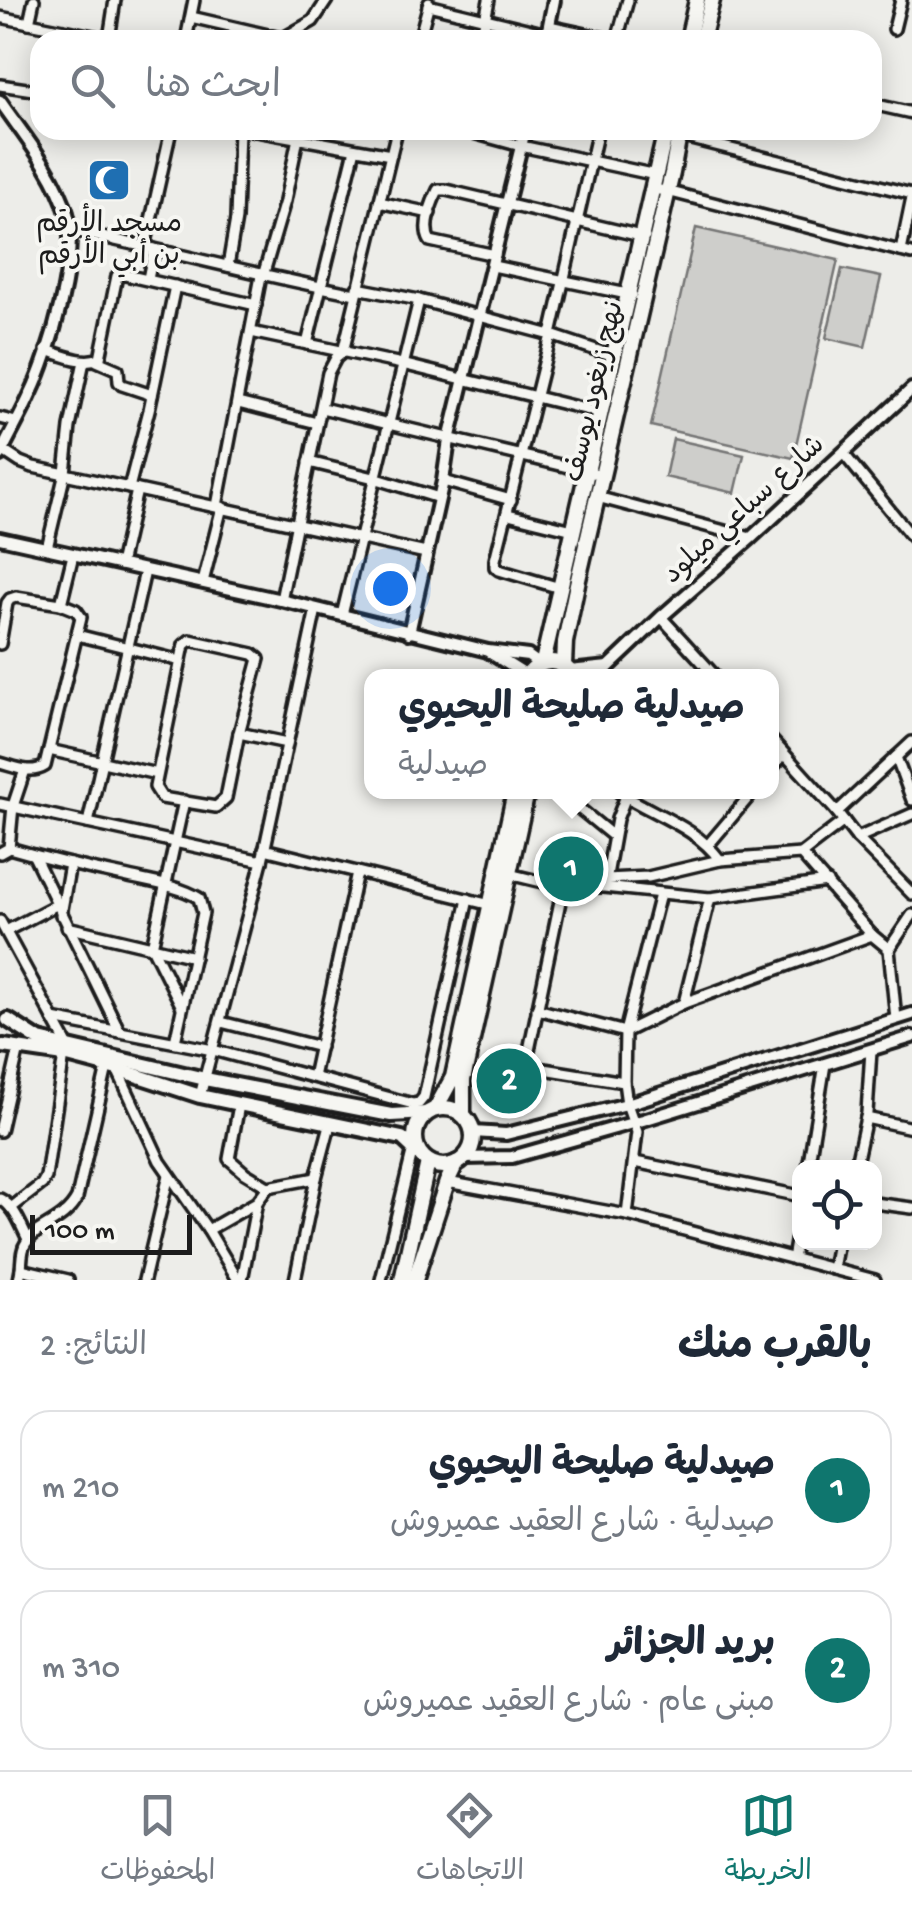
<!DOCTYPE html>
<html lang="ar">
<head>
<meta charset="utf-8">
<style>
  body { margin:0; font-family:"Gochi Hand","Playpen Sans Arabic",sans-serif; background:#f6f6f7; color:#1f2937; direction:rtl }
  .controls { position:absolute; right:30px; bottom:30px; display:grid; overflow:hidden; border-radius:20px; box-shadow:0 5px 25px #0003 }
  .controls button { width:90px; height:90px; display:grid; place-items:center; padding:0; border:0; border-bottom:2px solid #e0e1e3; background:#fff; color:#1f2937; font:50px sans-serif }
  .scale { position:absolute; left:30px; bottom:25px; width:162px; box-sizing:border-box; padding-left:10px; border:5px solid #1c1c1c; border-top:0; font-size:28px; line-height:35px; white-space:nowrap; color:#1c1c1c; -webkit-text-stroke:8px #f6f6f2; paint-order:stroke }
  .you { position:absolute; left:390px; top:588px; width:35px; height:35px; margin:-25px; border:8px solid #fff; border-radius:50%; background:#1a73e8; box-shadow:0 0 0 15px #1a73e833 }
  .badge { display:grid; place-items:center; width:65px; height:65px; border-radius:50%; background:#0f766e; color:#fff; font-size:32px; font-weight:700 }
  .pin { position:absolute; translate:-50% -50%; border:5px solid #fff; box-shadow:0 2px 10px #0006 }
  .popup { position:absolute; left:364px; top:669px; width:415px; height:130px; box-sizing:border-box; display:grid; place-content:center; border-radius:20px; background:#fff; filter:drop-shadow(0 2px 8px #0005); font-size:32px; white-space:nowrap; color:#747a83 }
  .popup b { font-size:38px; color:#1f2937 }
  .popup::after { content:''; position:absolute; left:50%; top:100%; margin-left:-20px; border:20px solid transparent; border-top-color:#fff }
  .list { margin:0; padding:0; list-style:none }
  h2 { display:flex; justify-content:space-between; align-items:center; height:130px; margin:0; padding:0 40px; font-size:42px }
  h2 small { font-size:32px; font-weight:400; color:#747a83 }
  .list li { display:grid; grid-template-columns:65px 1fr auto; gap:30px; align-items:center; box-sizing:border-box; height:160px; margin:0 20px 20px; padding:0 20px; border:2px solid #e0e1e3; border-radius:30px }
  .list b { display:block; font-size:38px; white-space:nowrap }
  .list p { margin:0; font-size:32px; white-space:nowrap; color:#747a83 }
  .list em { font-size:32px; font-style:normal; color:#747a83 }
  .icon { flex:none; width:55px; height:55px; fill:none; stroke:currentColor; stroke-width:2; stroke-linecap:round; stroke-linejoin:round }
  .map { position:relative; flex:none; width:912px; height:1280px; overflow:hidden; direction:ltr }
  .search { position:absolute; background:#fff; box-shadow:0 5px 25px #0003; left:30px; right:30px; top:30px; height:110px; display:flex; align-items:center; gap:25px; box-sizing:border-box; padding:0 35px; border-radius:30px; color:#747a83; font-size:38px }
  .sheet { height:490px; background:#fff }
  nav { display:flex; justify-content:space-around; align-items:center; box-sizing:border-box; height:140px; border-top:2px solid #e0e1e3; background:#fff; font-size:28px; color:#747a83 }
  nav a { display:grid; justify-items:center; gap:5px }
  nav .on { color:#0f766e }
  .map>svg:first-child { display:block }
  .garden { fill:#cececb; stroke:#757574; stroke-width:2.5 }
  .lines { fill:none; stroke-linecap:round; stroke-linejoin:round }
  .minor-casing { stroke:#1c1c1c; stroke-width:16 }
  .tertiary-casing { stroke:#1c1c1c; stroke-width:18 }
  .secondary-casing { stroke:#1c1c1c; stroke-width:20 }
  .primary-casing { stroke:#1c1c1c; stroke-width:21 }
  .minor { stroke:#f6f6f2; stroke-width:9 }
  .tertiary { stroke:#f6f6f2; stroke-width:10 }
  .secondary { stroke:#f6f6f2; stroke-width:12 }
  .primary { stroke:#f6f6f2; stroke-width:14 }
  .labels { text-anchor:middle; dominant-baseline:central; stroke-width:8; stroke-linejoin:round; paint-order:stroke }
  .poi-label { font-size:28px; fill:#1c1c1c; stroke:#f6f6f2 }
  .street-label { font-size:28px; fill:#1c1c1c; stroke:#f6f6f2 }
</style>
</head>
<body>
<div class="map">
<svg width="912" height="1280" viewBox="0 0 912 1280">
  <rect width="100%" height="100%" fill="#edede9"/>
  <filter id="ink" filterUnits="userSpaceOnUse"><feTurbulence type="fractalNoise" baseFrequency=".01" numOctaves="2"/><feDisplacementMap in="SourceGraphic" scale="20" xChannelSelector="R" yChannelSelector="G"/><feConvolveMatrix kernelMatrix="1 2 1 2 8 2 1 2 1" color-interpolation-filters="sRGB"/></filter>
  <g filter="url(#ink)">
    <!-- garden -->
    <g class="garden">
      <polygon points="696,228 838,260 793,458 651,426"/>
      <polygon points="842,269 881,277 865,347 826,338"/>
      <polygon points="673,439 744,455 735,493 665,477"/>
    </g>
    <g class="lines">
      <!-- minor casing -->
      <g class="minor-casing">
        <g id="minor">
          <polyline points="428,5 547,34"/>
          <polyline points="0,17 113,40"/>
          <polyline points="191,17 281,38"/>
          <polyline points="29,23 34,0"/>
          <polyline points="549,26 614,40"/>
          <polyline points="894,29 901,0"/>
          <polyline points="109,39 115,0"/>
          <polyline points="186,40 194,0"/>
          <polyline points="280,40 313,21 327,0"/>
          <polyline points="419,40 429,3"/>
          <polyline points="481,40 489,0"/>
          <polyline points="617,40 628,0"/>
          <polyline points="0,85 40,91"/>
          <polyline points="872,104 912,113"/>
          <polyline points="251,130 391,155"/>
          <polyline points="462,130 521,146 656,175"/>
          <polyline points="679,136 912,194"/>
          <polyline points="652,189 667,191 912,254"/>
          <polyline points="379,202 430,213"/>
          <path d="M70,230C165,250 260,276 356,294"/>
          <polyline points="145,247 171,130"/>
          <polyline points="901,251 912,198"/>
          <path d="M495,255L430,241C422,227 431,204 438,190H446L645,237"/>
          <polyline points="228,266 236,219 239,130"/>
          <polyline points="493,266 632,295"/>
          <polyline points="263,276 285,201 298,138"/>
          <polyline points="148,279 154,249"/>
          <polyline points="357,288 419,300 551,335 614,356"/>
          <polyline points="251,332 402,364 601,413"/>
          <polyline points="307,344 355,149"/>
          <path d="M46,350C63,355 83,365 100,358L117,276L121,274L256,305"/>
          <polyline points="97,361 118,370 119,382 122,385 152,395"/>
          <polyline points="238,403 317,423"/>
          <polyline points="322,408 602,475"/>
          <polyline points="0,418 16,422"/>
          <polyline points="2,450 20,462 33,467 426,553"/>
          <polyline points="843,453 912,537"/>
          <polyline points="309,462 374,478 439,498"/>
          <polyline points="443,481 511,500"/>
          <polyline points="129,488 149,410 175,286"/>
          <polyline points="597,497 751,538"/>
          <polyline points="217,506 261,276"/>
          <polyline points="508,514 573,530"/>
          <polyline points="47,548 65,473 70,427 84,361"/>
          <polyline points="120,565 137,490"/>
          <polyline points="203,582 222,507"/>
          <polyline points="560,588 499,570 495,567 495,560 551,335 598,130"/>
          <polyline points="281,600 328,373 336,358 343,352 397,130"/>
          <polyline points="342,615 419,300"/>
          <polyline points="661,617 715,676"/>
          <polyline points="77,635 181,661"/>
          <polygon points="190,640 253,654 259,659 239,733 226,798 216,807 162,798 155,787 184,645"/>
          <polyline points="0,644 7,603 10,599 16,597 61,604"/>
          <polyline points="239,733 287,743"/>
          <polyline points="771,739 837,812 857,838 912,894"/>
          <polyline points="49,750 157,774"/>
          <polyline points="896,757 912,800"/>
          <path d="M0,763C15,767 31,775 45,766L81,617L76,610L61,604L73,555"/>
          <polyline points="771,769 784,754"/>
          <polyline points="559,792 613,836"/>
          <path d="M619,792C653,815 694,825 720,860"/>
          <polyline points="0,804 262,861"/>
          <polyline points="837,812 912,742"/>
          <polyline points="88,823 145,571"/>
          <polyline points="857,838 912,814"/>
          <polyline points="709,844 753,792"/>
          <path d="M9,848C47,859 85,868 124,876C149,882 177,885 199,898L203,913L175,1042"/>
          <polyline points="264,849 495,906"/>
          <polyline points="0,853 9,848 13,806 25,770"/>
          <polyline points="34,856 119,1030"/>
          <polyline points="509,874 563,887 604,887 710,898 827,882"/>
          <polyline points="606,879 648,877 720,860 801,854 844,821"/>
          <polyline points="606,881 617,819 626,796"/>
          <polyline points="563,887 527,1060 532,1067 624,1082"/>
          <polyline points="61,915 70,864"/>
          <polyline points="0,921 69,1048"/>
          <polyline points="67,927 194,957"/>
          <polyline points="6,931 56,905"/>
          <polyline points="872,935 889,949 912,915"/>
          <polyline points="889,949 896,1019"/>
          <polyline points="684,1003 710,898"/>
          <polyline points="182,1007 152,947 184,801"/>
          <polyline points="537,1009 625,1032 684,1003 872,935 801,854"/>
          <polyline points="53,1019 213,1050 413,1104 419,1103 424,1097 468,899"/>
          <polyline points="221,1022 320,1047"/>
          <polyline points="117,1069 160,1161 208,1230 238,1280"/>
          <polyline points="313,1077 357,872"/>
          <polyline points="200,1096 262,861 316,609"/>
          <polyline points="239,1105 229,1159 245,1173 268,1187"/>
          <polyline points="866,1118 912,1128"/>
          <polyline points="0,1131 19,1048"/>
          <polyline points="635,1162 800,1196"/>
          <polyline points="808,1168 825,1064"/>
          <polyline points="855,1168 867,1113 871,1050"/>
          <polyline points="447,1182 627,1215 833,1269 838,1242"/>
          <path d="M0,1199C15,1206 21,1226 28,1239"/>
          <polyline points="874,1203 912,1208"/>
          <polyline points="11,1208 42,1184 46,1177 64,1055"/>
          <polyline points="627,1215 637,1132 627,1104 624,1082 625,1032 660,894"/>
          <polyline points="208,1230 257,1202 268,1187 316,1178"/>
          <polyline points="793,1259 800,1219"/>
          <path d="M21,1269C22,1261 21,1250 26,1243C36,1226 64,1223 77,1198L107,1067"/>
          <polyline points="833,1269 875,1280"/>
          <polyline points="19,1280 21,1269 68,1280"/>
          <polyline points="144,1280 169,1175"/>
          <polyline points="242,1280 257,1202"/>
          <polyline points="295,1280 316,1178 330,1125"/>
          <polyline points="381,1280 413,1149"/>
        </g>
      </g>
      <!-- tertiary casing -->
      <g class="tertiary-casing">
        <g id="tertiary">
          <polyline points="546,40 554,0"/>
          <path d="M0,101C24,136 55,172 67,213C79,254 50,354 31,393C22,414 10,434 0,455"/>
          <polyline points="0,538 281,600 488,651 528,656 539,664"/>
          <polyline points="409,633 443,481 449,440 525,130"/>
          <polyline points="489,652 527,676"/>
          <polyline points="570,671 608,667"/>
          <polyline points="599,676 661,617 751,538 912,389"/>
          <polyline points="473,1132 506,1134 627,1104 912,1014"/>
          <polyline points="464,1158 512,1157 643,1120 912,1037"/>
        </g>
      </g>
      <!-- secondary casing -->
      <g class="secondary-casing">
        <g id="secondary">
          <polyline points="8,1020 39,1040 205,1079 391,1115 427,1113"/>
          <polyline points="3,1046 64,1055 117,1069 200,1096 402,1138 421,1156"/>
        </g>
      </g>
      <!-- primary casing -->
      <g class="primary-casing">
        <g id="primary">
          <polyline points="688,40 697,0"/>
          <polyline points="702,40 712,0"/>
          <polyline points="543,662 666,130"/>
          <polyline points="564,665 565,642 577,584 672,173 680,130"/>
          <path d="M527,676C541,658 560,657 573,676"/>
          <circle cx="444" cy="1137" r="29"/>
          <polyline points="436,1108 453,1077 515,792"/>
          <polyline points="463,1115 463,1080 527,792"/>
          <polyline points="402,1280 428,1162"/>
          <polyline points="415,1280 447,1182 456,1163"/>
        </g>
      </g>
      <!-- minor -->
      <use href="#minor" class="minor"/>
      <!-- tertiary -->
      <use href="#tertiary" class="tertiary"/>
      <!-- secondary -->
      <use href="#secondary" class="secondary"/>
      <!-- primary -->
      <use href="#primary" class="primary"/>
    </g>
  </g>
  <!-- icons -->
  <defs>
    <g id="mosque-square" transform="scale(2.25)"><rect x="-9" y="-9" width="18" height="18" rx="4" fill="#1f6fb2" stroke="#f6f6f2"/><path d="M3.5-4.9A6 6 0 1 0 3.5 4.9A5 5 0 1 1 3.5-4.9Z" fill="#fff"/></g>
  </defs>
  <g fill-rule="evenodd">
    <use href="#mosque-square" x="109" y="180"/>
  </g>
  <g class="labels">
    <!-- poi labels -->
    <g class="poi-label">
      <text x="109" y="225">مسجد الأرقم<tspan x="109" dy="32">بن أبي الأرقم</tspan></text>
    </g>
    <!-- street labels -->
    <g class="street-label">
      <text transform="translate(596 392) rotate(-77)">نهج زيغود يوسف</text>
      <text transform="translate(745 511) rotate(-42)">شارع سباعي ميلود</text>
    </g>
  </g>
</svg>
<div class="controls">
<button><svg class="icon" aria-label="locate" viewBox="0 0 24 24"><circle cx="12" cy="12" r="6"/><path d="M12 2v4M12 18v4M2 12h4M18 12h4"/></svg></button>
</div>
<div class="scale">100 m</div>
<div class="you"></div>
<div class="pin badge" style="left:571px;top:869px">1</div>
<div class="popup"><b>صيدلية صليحة اليحيوي</b>صيدلية</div>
<div class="pin badge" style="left:509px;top:1081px">2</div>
<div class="search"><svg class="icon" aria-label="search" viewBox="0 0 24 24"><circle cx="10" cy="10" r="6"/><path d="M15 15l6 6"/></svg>ابحث هنا</div>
</div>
<section class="sheet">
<h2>بالقرب منك<small>النتائج: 2</small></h2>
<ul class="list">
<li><span class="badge">1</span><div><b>صيدلية صليحة اليحيوي</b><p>صيدلية · شارع العقيد عميروش</p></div><em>210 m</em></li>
<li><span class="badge">2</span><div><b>بريد الجزائر</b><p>مبنى عام · شارع العقيد عميروش</p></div><em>310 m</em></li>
</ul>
</section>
<nav>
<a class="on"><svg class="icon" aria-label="map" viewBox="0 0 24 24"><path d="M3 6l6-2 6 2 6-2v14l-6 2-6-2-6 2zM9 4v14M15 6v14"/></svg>الخريطة</a>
<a><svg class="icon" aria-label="directions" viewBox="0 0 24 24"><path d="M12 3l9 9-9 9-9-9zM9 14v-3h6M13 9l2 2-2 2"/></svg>الاتجاهات</a>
<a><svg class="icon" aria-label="saved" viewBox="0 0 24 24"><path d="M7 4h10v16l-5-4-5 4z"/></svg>المحفوظات</a>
</nav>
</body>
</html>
